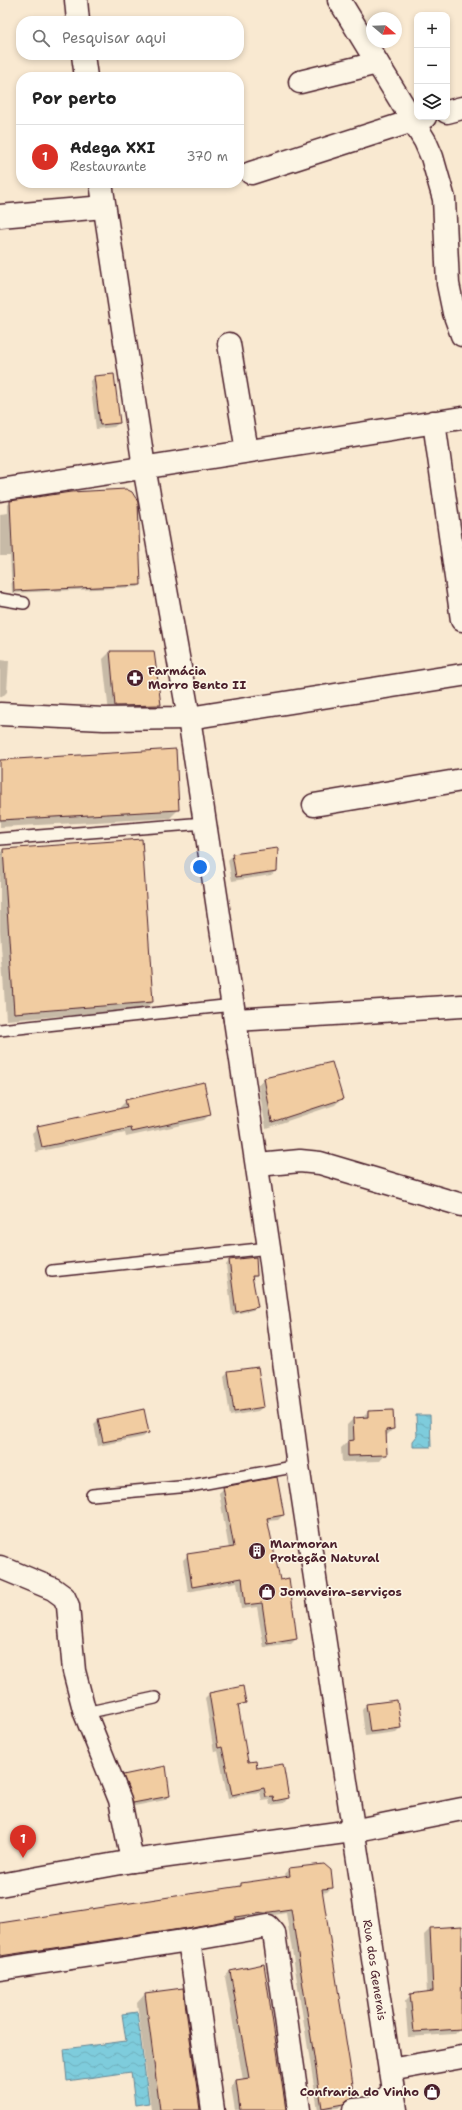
<!DOCTYPE html>
<html lang="pt">
<head>
<meta charset="utf-8">
<style>
  body { margin:0; font-family:"Shantell Sans",sans-serif; background:#f2f2f2; color:#222 }
  .controls { position:absolute; right:12px; top:12px; display:grid; overflow:hidden; border-radius:8px; box-shadow:0 2px 6px #0003 }
  .controls button { width:36px; height:36px; display:grid; place-items:center; padding:0; border:0; border-bottom:1px solid #e0e0e0; background:#fff; color:#222; font:20px sans-serif }
  .compass { position:absolute; left:366px; top:12px; width:36px; height:36px; border-radius:50%; background:#fff; box-shadow:0 2px 6px #0003; rotate:109deg }
  .you { position:absolute; left:200px; top:867px; width:14px; height:14px; margin:-10px; border:3px solid #fff; border-radius:50%; background:#1a73e8; box-shadow:0 0 0 6px #1a73e833 }
  .badge { display:grid; place-items:center; width:26px; height:26px; border-radius:50%; background:#d93025; color:#fff; font-size:13px; font-weight:700 }
  .pin { position:absolute; translate:-50% -33px; filter:drop-shadow(0 1px 2px #0008) }
  .pin::after { content:''; position:absolute; top:21px; width:14px; height:12px; background:inherit; clip-path:polygon(0 0,100% 0,50% 100%) }
  .list { margin:0; padding:0; list-style:none }
  h2 { display:flex; justify-content:space-between; align-items:center; height:52px; margin:0; padding:0 16px; font-size:17px }
  h2 small { font-size:13px; font-weight:400; color:#767676 }
  .list li { display:grid; grid-template-columns:26px 1fr auto; gap:12px; align-items:center; box-sizing:border-box; height:64px; padding:0 16px; border-top:1px solid #e0e0e0 }
  .list b { display:block; font-size:15px; white-space:nowrap }
  .list p { margin:0; font-size:13px; white-space:nowrap; color:#767676 }
  .list em { font-size:13px; font-style:normal; color:#767676 }
  .icon { flex:none; width:22px; height:22px; fill:none; stroke:currentColor; stroke-width:2; stroke-linecap:round; stroke-linejoin:round }
  .map { position:relative; flex:none; width:462px; height:2110px; overflow:hidden }
  .search { position:absolute; background:#fff; box-shadow:0 2px 6px #0003; left:16px; top:16px; width:228px; height:44px; display:flex; align-items:center; gap:10px; box-sizing:border-box; padding:0 14px; border-radius:16px; color:#767676; font-size:15px }
  .panel { position:absolute; background:#fff; box-shadow:0 2px 6px #0003; left:16px; top:72px; width:228px; height:116px; border-radius:16px }
  .map>svg:first-child { display:block }
  .water { fill:url(#water-waves); stroke:#698795 }
  .shadow { fill:#0003 }
  .building { fill:#f1cca1; stroke:#4a1f2b }
  .lines { fill:none; stroke-linecap:round; stroke-linejoin:round }
  .service-casing { stroke:#4a1f2b; stroke-width:14 }
  .minor-casing { stroke:#4a1f2b; stroke-width:25 }
  .tertiary-casing { stroke:#4a1f2b; stroke-width:25 }
  .secondary-casing { stroke:#4a1f2b; stroke-width:25 }
  .service { stroke:#fcf5e5; stroke-width:11 }
  .minor { stroke:#fcf5e5; stroke-width:22 }
  .tertiary { stroke:#fcf5e5; stroke-width:22 }
  .secondary { stroke:#fcf5e5; stroke-width:22 }
  .labels { text-anchor:middle; dominant-baseline:central; stroke-width:3.5; stroke-linejoin:round; paint-order:stroke }
  .poi-label { font-size:12px; font-weight:bold; fill:#4a1f2b; stroke:#fcf5e5; text-anchor:start }
  .street-label { font-size:12px; fill:#4a1f2b; stroke:#fcf5e5 }
</style>
</head>
<body>
<div class="map">
<svg width="462" height="2110" viewBox="0 0 462 2110">
  <defs>
    <pattern id="water-waves" width="16" height="10" patternUnits="userSpaceOnUse"><rect width="16" height="10" fill="#7eccdc"/><path d="M0 5q4-4 8 0t8 0" fill="none" stroke="#6eafbd"/></pattern>
  </defs>
  <rect width="100%" height="100%" fill="#f9e9d1"/>
  <filter id="ink" filterUnits="userSpaceOnUse"><feTurbulence type="fractalNoise" baseFrequency=".025" numOctaves="2"/><feDisplacementMap in="SourceGraphic" scale="8" xChannelSelector="R" yChannelSelector="G"/><feConvolveMatrix kernelMatrix="1 2 1 2 8 2 1 2 1" color-interpolation-filters="sRGB"/></filter>
  <g filter="url(#ink)">
    <!-- water -->
    <g class="water">
      <polygon points="416,1415 430,1415 431,1447 413,1447 413,1441 417,1436"/>
      <polygon points="137,2012 149,2103 135,2105 131,2072 67,2081 64,2049 126,2041 122,2014"/>
    </g>
    <!-- shadow -->
    <g class="shadow">
      <polygon points="95,377 119,423 114,427 96,429 90,381"/>
      <polygon points="10,502 140,585 138,587 12,593 10,556 0,556 0,514 8,513 8,505"/>
      <polygon points="110,652 153,652 160,704 153,711 109,713 103,659"/>
      <polygon points="0,660 9,661 7,692 2,697 0,697"/>
      <polygon points="0,761 178,810 170,818 0,827"/>
      <polygon points="3,850 152,1002 144,1010 6,1020 0,931 0,853"/>
      <polygon points="233,855 276,871 271,875 232,881 228,860"/>
      <polygon points="264,1078 342,1098 335,1105 266,1128 258,1085"/>
      <polygon points="126,1101 210,1114 204,1120 126,1137 125,1133 36,1152 32,1133 38,1127 120,1109 120,1107"/>
      <polygon points="229,1261 256,1276 251,1279 257,1307 253,1310 232,1315 226,1265"/>
      <polygon points="228,1372 263,1407 258,1411 230,1416 224,1376"/>
      <polygon points="368,1412 393,1429 386,1436 386,1454 380,1461 342,1462 341,1448 347,1442 347,1425 353,1419 362,1418"/>
      <polygon points="98,1420 148,1433 143,1437 98,1446 94,1424"/>
      <polygon points="224,1488 283,1515 278,1520 267,1521 279,1581 296,1639 291,1644 264,1648 257,1607 241,1609 237,1582 188,1592 183,1560 188,1555 229,1549 219,1493"/>
      <polygon points="209,1694 245,1703 237,1708 247,1763 288,1798 284,1803 270,1805 269,1800 262,1801 260,1792 228,1799 218,1751 214,1752 205,1698"/>
      <polygon points="366,1705 400,1728 396,1732 365,1736 362,1710"/>
      <polygon points="124,1776 169,1796 165,1800 129,1807 120,1780"/>
      <polygon points="290,1869 332,1887 327,1892 321,1893 354,2097 338,2108 318,2110 286,1913 0,1959 0,1924 238,1887 241,1884 286,1877 285,1874"/>
      <polygon points="462,1928 460,2028 454,2034 408,2037 405,2001 411,1995 427,1993 424,1935 430,1929"/>
      <polygon points="230,1971 285,2110 235,2110 231,2086 236,2080 243,2080 225,1977"/>
      <polygon points="182,1989 199,2110 151,2110 137,2003 145,1994"/>
    </g>
    <!-- building -->
    <g class="building">
      <polygon points="114,374 120,423 100,425 94,376"/>
      <polygon points="126,489 132,492 138,502 141,585 14,591 10,501 71,492"/>
      <polygon points="110,651 154,651 161,705 115,706"/>
      <polygon points="176,749 179,810 0,820 0,760"/>
      <polygon points="142,839 153,1002 14,1013 3,849"/>
      <polygon points="278,848 277,871 236,877 232,854"/>
      <polygon points="332,1062 343,1099 272,1122 264,1078"/>
      <polygon points="204,1082 211,1115 132,1132 131,1128 42,1147 37,1126 127,1107 125,1100"/>
      <polygon points="256,1257 257,1276 252,1276 258,1307 236,1312 229,1260"/>
      <polygon points="258,1367 264,1407 234,1412 228,1371"/>
      <polygon points="144,1409 149,1433 103,1442 98,1419"/>
      <polygon points="393,1410 394,1429 386,1430 387,1455 348,1456 348,1441 354,1440 353,1418 368,1417 368,1411"/>
      <polygon points="277,1477 284,1515 267,1518 280,1580 289,1578 297,1639 268,1644 262,1603 245,1605 242,1578 192,1587 187,1554 234,1547 223,1487"/>
      <polygon points="243,1686 246,1703 238,1705 248,1762 256,1761 257,1768 283,1764 289,1798 274,1801 273,1796 266,1797 264,1788 232,1795 222,1747 218,1748 209,1693"/>
      <polygon points="397,1700 401,1728 370,1732 366,1704"/>
      <polygon points="166,1766 170,1796 133,1803 123,1775"/>
      <polygon points="324,1864 331,1870 333,1888 322,1889 355,2097 347,2100 343,2104 322,2108 291,1909 235,1917 235,1919 187,1928 0,1956 0,1923 241,1886 241,1883 290,1876 289,1868"/>
      <polygon points="462,1926 461,2029 414,2032 410,1994 433,1991 430,1928"/>
      <polygon points="264,1964 286,2110 240,2110 236,2080 249,2078 230,1971"/>
      <polygon points="183,1988 200,2110 160,2110 145,1993"/>
    </g>
    <g class="lines">
      <!-- service casing -->
      <g class="service-casing">
        <g id="service">
          <polyline points="0,599 24,603"/>
          <polyline points="0,839 205,823"/>
          <polyline points="0,1030 233,1005"/>
          <polyline points="52,1271 269,1248"/>
          <polyline points="92,1495 190,1486 298,1466"/>
          <polyline points="85,1713 155,1698"/>
        </g>
      </g>
      <!-- minor casing -->
      <g class="minor-casing">
        <g id="minor">
          <polyline points="339,0 425,141 432,157 444,199 448,284 454,313 462,335"/>
          <polyline points="300,82 377,63"/>
          <polyline points="447,112 462,108"/>
          <polyline points="251,173 425,117"/>
          <polyline points="0,216 104,207"/>
          <polyline points="229,344 247,451"/>
          <polyline points="434,422 462,620"/>
          <polyline points="0,714 104,719 189,718 462,675"/>
          <polyline points="314,805 462,780"/>
          <polyline points="235,1020 462,1006"/>
          <polyline points="258,1165 300,1161 320,1163 462,1205"/>
          <polyline points="0,1567 53,1589 64,1597 68,1606 74,1671 85,1713 120,1800 132,1861"/>
          <polyline points="0,1885 132,1861 352,1831 462,1809"/>
          <polyline points="189,1940 213,2110"/>
          <polyline points="0,1969 189,1940 268,1926 274,1933 299,2110"/>
          <polyline points="390,2070 462,2057"/>
          <polyline points="354,2110 374,2108 393,2092"/>
        </g>
      </g>
      <!-- tertiary casing -->
      <g class="tertiary-casing">
        <g id="tertiary">
          <polyline points="76,0 78,21"/>
          <polyline points="83,55 86,77"/>
          <path id="s1" d="M101,183L144,467L189,718L235,1020L269,1248L298,1466L396,2110"/>
        </g>
      </g>
      <!-- secondary casing -->
      <g class="secondary-casing">
        <polyline id="secondary" points="0,490 462,418"/>
      </g>
      <!-- service -->
      <use href="#service" class="service"/>
      <!-- minor -->
      <use href="#minor" class="minor"/>
      <!-- tertiary -->
      <use href="#tertiary" class="tertiary"/>
      <!-- secondary -->
      <use href="#secondary" class="secondary"/>
    </g>
  </g>
  <!-- icons -->
  <defs>
    <g id="pharmacy-disc" transform="scale(0.9)"><circle r="9.5" fill="#4a1f2b" stroke="#fcf5e5"/><path d="M-2-6h4v4h4v4h-4v4h-4v-4h-4v-4h4Z" fill="#fff"/></g>
    <g id="building-disc" transform="scale(0.9)"><circle r="9.5" fill="#4a1f2b" stroke="#fcf5e5"/><path d="M-4-6H4V6H1V3H-1V6H-4ZM-2.5-4.3h1.7v1.8h-1.7ZM.8-4.3h1.7v1.8H.8ZM-2.5-1h1.7V.8h-1.7ZM.8-1h1.7V.8H.8Z" fill="#fff"/></g>
    <g id="shop-disc" transform="scale(0.9)"><circle r="9.5" fill="#4a1f2b" stroke="#fcf5e5"/><path d="M-5-2.5h2.3a2.7 3.5 0 0 1 5.4 0H5L5.5 6h-11ZM-1.5-2.5h3a1.5 2.3 0 0 0-3 0Z" fill="#fff"/></g>
  </defs>
  <g fill-rule="evenodd">
    <use href="#pharmacy-disc" x="135" y="678"/>
    <use href="#building-disc" x="257" y="1551"/>
    <use href="#shop-disc" x="267" y="1592"/>
    <use href="#shop-disc" x="432" y="2092"/>
  </g>
  <g class="labels">
    <!-- poi labels -->
    <g class="poi-label">
      <text x="148" y="671">Farmácia<tspan x="148" dy="14">Morro Bento II</tspan></text>
      <text x="270" y="1544">Marmoran<tspan x="270" dy="14">Proteção Natural</tspan></text>
      <text x="280" y="1592">Jomaveira-serviços</text>
      <text x="419" y="2092" text-anchor="end">Confraria do Vinho</text>
    </g>
    <!-- street labels -->
    <g class="street-label">
      <text stroke="none"><textPath href="#s1" startOffset="1808">Rua dos Generais</textPath></text>
    </g>
  </g>
</svg>
<div class="controls">
<button>+</button>
<button>−</button>
<button><svg class="icon" aria-label="layers" viewBox="0 0 24 24"><path d="M12 4l9 5-9 5-9-5zM3 14l9 5 9-5"/></svg></button>
</div>
<svg class="compass" viewBox="-18 -18 36 36"><path d="M0-13l5 13h-10z" fill="#e53935"/><path d="M0 13l5-13h-10z" fill="#767676"/></svg>
<div class="you"></div>
<div class="pin badge" style="left:23px;top:1858px">1</div>
<div class="search"><svg class="icon" aria-label="search" viewBox="0 0 24 24"><circle cx="10" cy="10" r="6"/><path d="M15 15l6 6"/></svg>Pesquisar aqui</div>
<section class="panel">
<h2>Por perto<small></small></h2>
<ul class="list">
<li><span class="badge">1</span><div><b>Adega XXI</b><p>Restaurante</p></div><em>370 m</em></li>
</ul>
</section>
</div>
</body>
</html>
